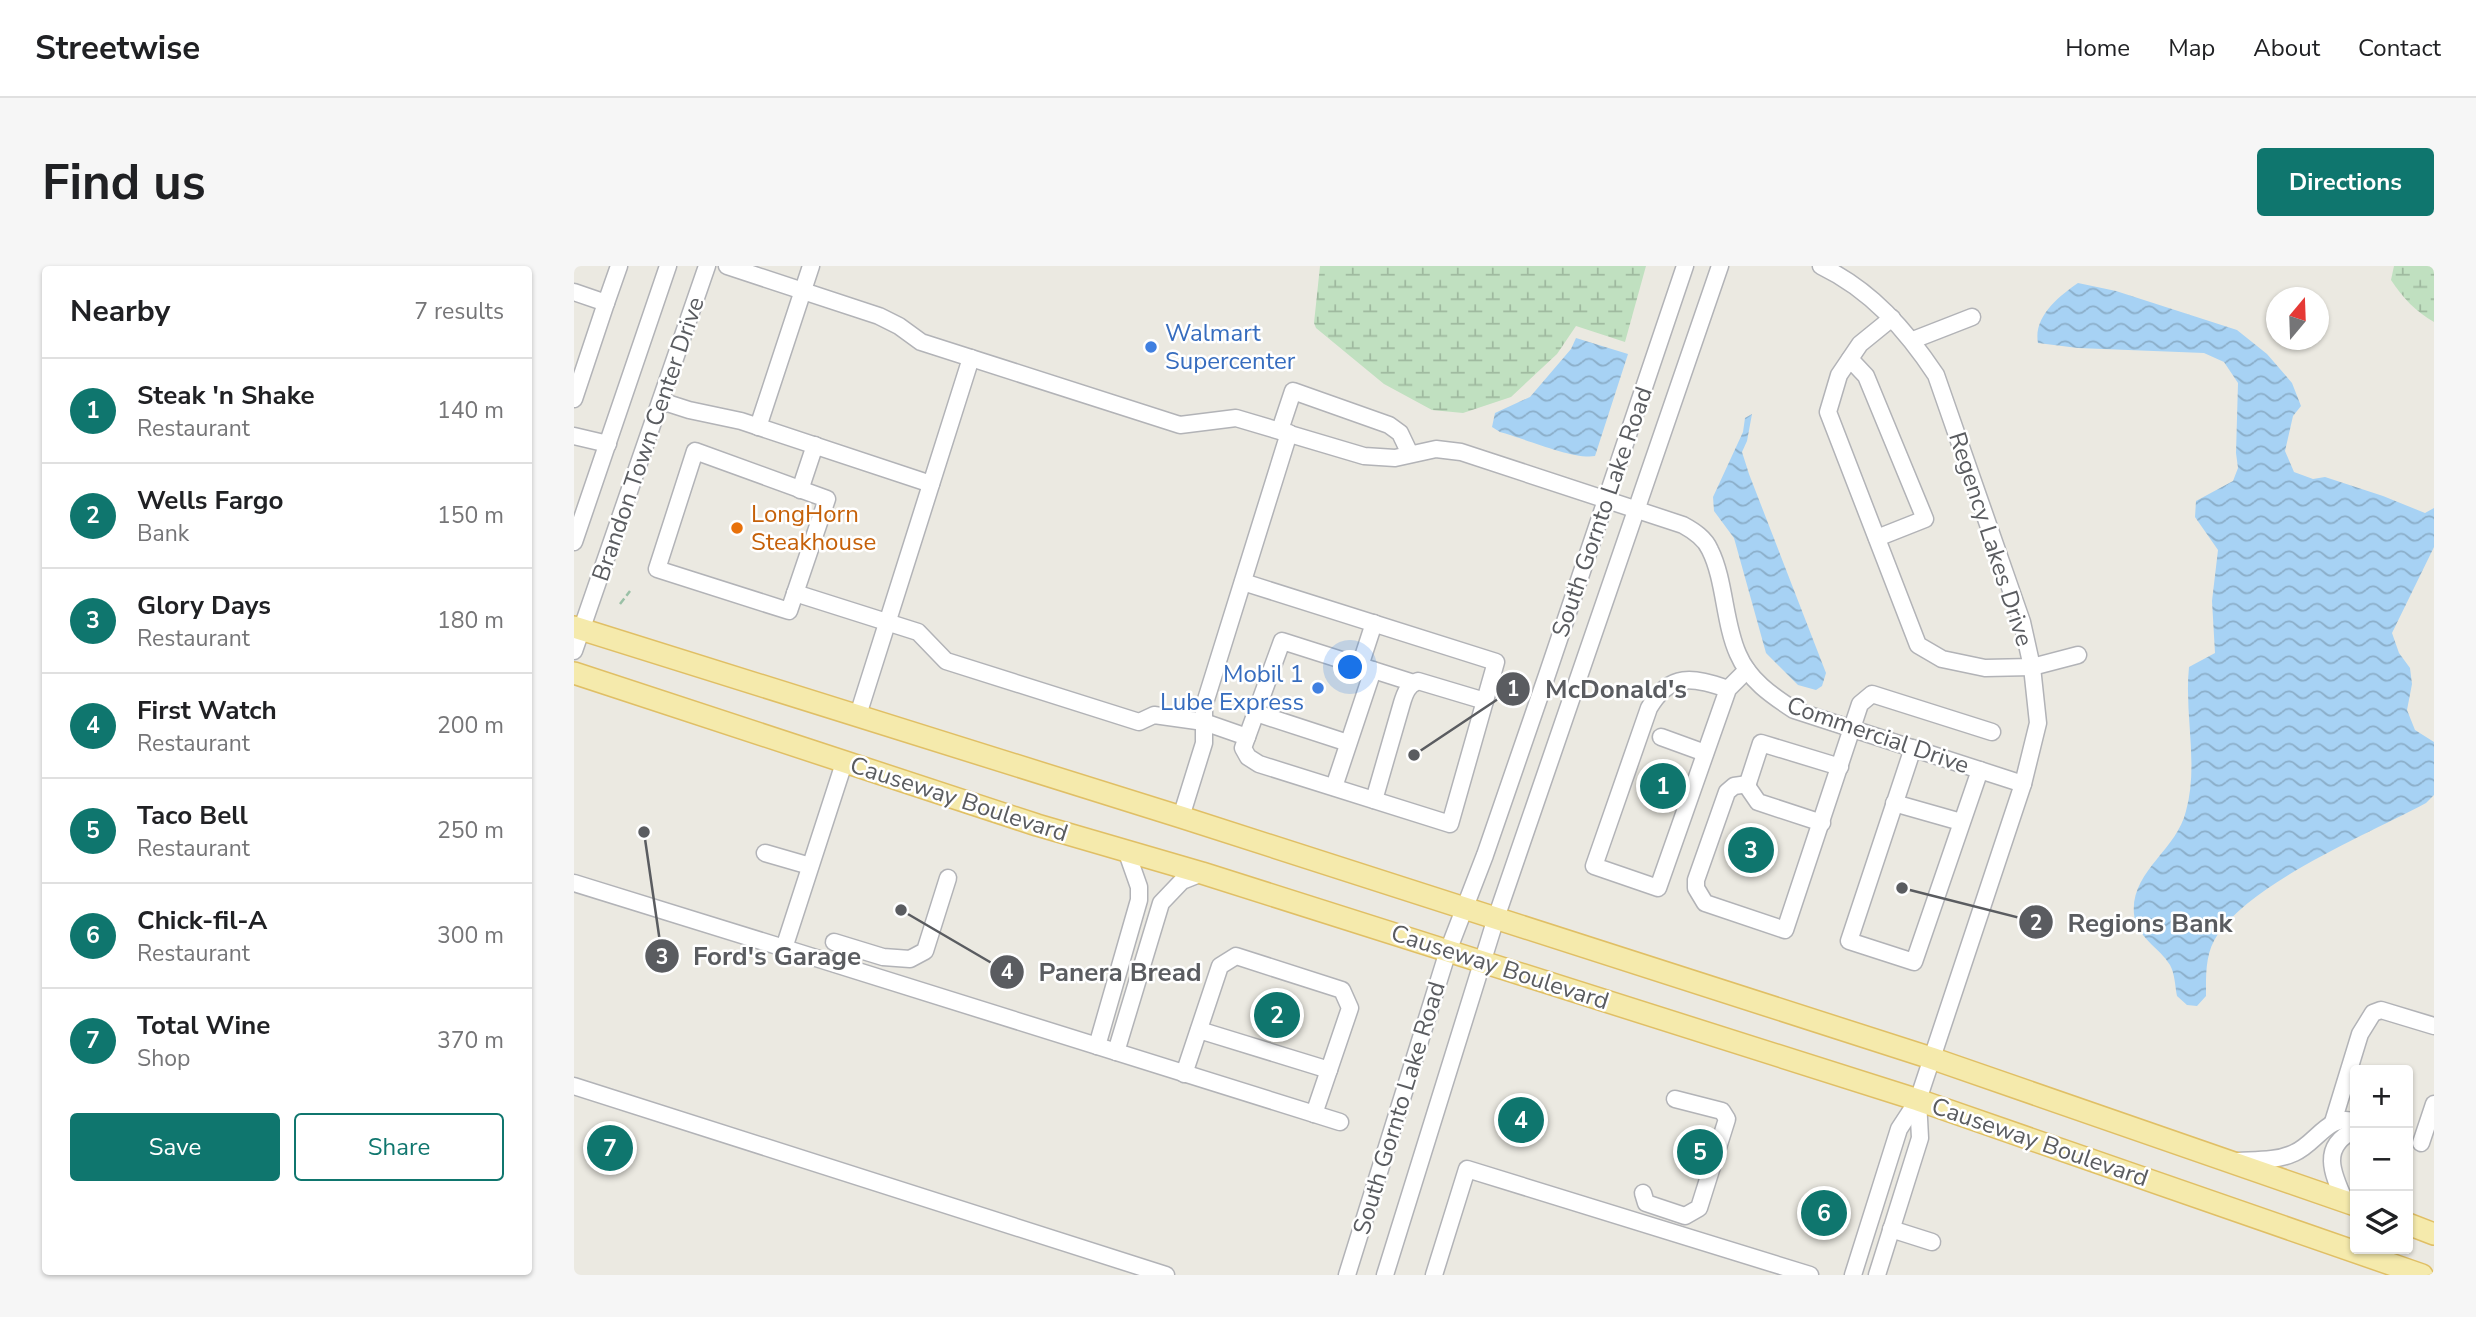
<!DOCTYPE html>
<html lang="en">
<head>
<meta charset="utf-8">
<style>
  body { margin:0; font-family:"Nunito Sans",sans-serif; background:#f6f6f6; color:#202124 }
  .controls { position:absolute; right:21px; bottom:21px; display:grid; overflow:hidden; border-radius:7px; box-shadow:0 2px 5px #0004 }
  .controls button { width:63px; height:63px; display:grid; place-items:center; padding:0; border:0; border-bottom:2px solid #e0e0e0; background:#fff; color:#202124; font:35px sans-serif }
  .compass { position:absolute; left:1692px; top:21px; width:63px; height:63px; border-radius:50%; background:#fff; box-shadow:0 2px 5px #0004; rotate:19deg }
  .you { position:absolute; left:777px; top:402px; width:24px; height:24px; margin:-18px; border:5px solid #fff; border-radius:50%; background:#1a73e8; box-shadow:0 0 0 10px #1a73e833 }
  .badge { display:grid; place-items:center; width:46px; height:46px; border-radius:50%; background:#0f766e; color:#fff; font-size:23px; font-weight:700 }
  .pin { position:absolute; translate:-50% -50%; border:4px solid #fff; box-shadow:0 2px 7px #0006 }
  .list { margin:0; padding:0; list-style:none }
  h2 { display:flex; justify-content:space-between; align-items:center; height:91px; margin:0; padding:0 28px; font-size:30px }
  h2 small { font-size:23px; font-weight:400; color:#757577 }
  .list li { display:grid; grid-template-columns:46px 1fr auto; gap:21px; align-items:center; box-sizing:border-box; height:105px; padding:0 28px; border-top:2px solid #e0e0e0 }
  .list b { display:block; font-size:26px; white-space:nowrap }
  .list p { margin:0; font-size:23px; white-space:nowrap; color:#757577 }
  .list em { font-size:23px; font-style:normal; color:#757577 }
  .actions { display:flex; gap:14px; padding:21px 28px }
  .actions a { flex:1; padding:16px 0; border:2px solid #0f766e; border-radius:7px; text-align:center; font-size:24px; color:#0f766e }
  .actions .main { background:#0f766e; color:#fff }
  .icon { flex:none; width:38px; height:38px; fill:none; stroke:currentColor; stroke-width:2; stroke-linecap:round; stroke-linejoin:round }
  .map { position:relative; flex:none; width:1860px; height:1009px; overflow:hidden; border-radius:7px }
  header { display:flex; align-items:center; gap:42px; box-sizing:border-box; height:98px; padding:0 35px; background:#fff; border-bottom:2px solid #e0e0e0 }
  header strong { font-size:33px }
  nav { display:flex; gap:38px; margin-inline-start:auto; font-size:24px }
  .intro { display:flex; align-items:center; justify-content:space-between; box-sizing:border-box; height:168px; padding:0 42px }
  h1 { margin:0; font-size:49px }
  .button { padding:18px 32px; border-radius:7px; background:#0f766e; color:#fff; font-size:24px; font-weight:700 }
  main { display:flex; gap:42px; padding:0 42px }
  aside { flex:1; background:#fff; border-radius:7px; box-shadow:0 2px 5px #0004 }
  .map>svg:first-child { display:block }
  .wetland { fill:url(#wetland-marsh) }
  .water { fill:url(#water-waves) }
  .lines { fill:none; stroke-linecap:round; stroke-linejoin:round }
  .minor-casing { stroke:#b2b3b7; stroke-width:19 }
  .major-casing { stroke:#e0bf65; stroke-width:24 }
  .path { stroke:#9ac0a6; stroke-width:2.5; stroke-dasharray:7 3.5; stroke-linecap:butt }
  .minor { stroke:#fff; stroke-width:16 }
  .major { stroke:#f5eaac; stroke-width:21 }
  .shop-dot { fill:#3f7fe0; stroke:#fff; stroke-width:2.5 }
  .food-dot { fill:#e8710a; stroke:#fff; stroke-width:2.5 }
  .labels { text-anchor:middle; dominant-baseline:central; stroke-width:5; stroke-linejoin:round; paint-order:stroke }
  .shop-label { font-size:24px; fill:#366cbe; stroke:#fff; text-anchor:start }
  .street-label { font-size:24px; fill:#5a5c60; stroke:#fff }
  .food-label { font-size:24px; fill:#c56008; stroke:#fff; text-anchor:start }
  .leader { fill:none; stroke:#5a5c60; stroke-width:2.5 }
  .callout-dot { fill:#5a5c60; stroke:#fff; stroke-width:2.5 }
  .mark-label { font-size:21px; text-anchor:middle; font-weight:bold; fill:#fff }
  .callout-label { font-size:26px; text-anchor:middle; font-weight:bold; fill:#5a5c60; stroke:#fff; stroke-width:5; stroke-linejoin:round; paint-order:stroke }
</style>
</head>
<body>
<header>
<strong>Streetwise</strong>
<nav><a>Home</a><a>Map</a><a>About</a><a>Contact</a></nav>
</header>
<div class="intro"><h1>Find us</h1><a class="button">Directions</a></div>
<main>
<aside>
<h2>Nearby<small>7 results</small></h2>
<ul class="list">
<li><span class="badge">1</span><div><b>Steak 'n Shake</b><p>Restaurant</p></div><em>140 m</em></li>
<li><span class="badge">2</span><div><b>Wells Fargo</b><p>Bank</p></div><em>150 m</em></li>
<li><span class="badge">3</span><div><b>Glory Days</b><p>Restaurant</p></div><em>180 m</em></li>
<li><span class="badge">4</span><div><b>First Watch</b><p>Restaurant</p></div><em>200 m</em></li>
<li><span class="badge">5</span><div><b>Taco Bell</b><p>Restaurant</p></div><em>250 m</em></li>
<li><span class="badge">6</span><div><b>Chick-fil-A</b><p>Restaurant</p></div><em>300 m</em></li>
<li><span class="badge">7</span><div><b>Total Wine</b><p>Shop</p></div><em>370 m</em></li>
</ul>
<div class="actions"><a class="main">Save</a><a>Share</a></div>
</aside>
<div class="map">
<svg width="1860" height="1009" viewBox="0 0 1860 1009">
  <defs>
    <pattern id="wetland-marsh" width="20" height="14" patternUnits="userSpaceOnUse" patternTransform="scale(1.75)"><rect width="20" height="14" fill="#c0e0c0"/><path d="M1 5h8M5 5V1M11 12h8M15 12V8" fill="none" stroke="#9fb99f"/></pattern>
    <pattern id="water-waves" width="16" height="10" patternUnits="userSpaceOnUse" patternTransform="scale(1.75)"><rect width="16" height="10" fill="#a7d2f4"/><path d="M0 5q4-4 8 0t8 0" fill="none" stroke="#8baec9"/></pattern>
  </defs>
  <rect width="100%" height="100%" fill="#ebe9e1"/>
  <!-- wetland -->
  <g class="wetland">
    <polygon points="746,0 1072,0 1051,76 1002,60 983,88 937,131 889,147 858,144 810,118 742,62 740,57"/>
    <path d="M1820,0H1860V56C1842,46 1828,31 1817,14Z"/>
  </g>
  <!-- water -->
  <g class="water">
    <path d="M1504,17L1542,25L1663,64L1693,88L1718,117L1727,140L1719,150L1711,185L1720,206L1739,213L1751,211L1809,230L1851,247L1860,242V281L1818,367L1825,387L1836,402L1838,418L1833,444L1841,464L1860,476V529L1852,537C1794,568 1680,615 1644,668C1631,687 1632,708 1632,730L1623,740L1613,739L1603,730C1601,720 1601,708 1596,699C1586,682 1562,671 1560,648C1556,606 1603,584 1612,545C1625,498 1610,449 1615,401L1641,387L1638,335L1644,284L1621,251L1622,235L1659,215L1664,202L1662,187L1664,117L1650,96L1630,87L1504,82L1464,77C1459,51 1485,30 1504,17Z"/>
    <path d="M1002,72L1054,88L1021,190C1000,194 949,172 926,166L918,161L921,147L956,131L997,83Z"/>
    <polygon points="1178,148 1173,175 1168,186 1175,208 1252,407 1248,420 1242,424 1224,419 1192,387 1160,272 1140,245 1139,231 1169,166 1171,152"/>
  </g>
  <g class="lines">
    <!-- minor casing -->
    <g class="minor-casing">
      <g id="minor">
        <path d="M153,0L305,50L325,60L347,76L606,159L662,152L790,190L821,192L862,183L887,186L1109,259C1120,265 1131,272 1136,284C1151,314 1150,357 1164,388C1175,414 1197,429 1220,444L1449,518"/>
        <path d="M1247,0C1297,24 1332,64 1362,109L1448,356L1458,401L1464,457L1449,518L1344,834L1325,863L1279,1009"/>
        <polyline points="0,26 32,37 45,0"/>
        <polyline points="1318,52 1286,78 1265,109 1254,146 1344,379 1368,393 1411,402 1458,401 1504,389"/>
        <polyline points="1339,74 1398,51"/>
        <polyline points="1276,93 1292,110 1351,253 1303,272"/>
        <polyline points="0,133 32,37"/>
        <polyline points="87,135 115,144 167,155 357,218"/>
        <polyline points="184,161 237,0"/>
        <polyline points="706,164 719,125 815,159 826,167 836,188"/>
        <polyline points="0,170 34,178"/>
        <polygon points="121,185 253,233 215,345 83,303"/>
        <polyline points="226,224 241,179"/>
        <polyline points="0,276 94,0"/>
        <polyline points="669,316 922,396 876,558 685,498 674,491 669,482 708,375 840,417"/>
        <polyline points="221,327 344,366 372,395 565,456 580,449 630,456 673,471"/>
        <polyline points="0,385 133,0"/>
        <polyline points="786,400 800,357"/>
        <path d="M1154,423L1084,622L1020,600L1075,442C1096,406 1119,411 1154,423L1173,404"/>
        <polyline points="682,447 774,477"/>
        <polyline points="284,449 397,92"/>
        <polyline points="1087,471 1131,487"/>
        <polyline points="1339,482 1275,675 1340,696 1406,504"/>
        <polyline points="1174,518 1160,520 1153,526 1122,614 1122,622 1131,637 1211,664 1286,438 1298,428 1418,466"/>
        <polyline points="760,521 799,404"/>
        <path d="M800,534L828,437C831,427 834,419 844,415L911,435"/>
        <polyline points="1320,537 1387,556"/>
        <polyline points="607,551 630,477 630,440 715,167"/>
        <polyline points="1248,557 1184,536 1173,520 1187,477 1266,501"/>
        <polyline points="191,587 236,600"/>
        <polyline points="0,617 210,682 270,497"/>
        <polyline points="260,676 309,691 336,693 351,685 374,612"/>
        <polyline points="210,682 766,856"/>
        <polyline points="625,764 755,804"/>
        <polyline points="523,780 565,634 565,621 552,584"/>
        <polyline points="542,786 587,637 608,615 628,607"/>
        <polyline points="610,808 646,700 662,690 768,724 776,742 740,848"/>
        <polyline points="0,820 592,1009"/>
        <polyline points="1759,856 1786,768 1799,747 1807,744 1860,760"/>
        <polyline points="1847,877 1860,838"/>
        <path d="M1664,895C1682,894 1703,895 1720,887C1742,878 1755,846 1781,856"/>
        <polyline points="1069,927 1072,937 1111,950 1125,942 1153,853 1148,845 1101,833"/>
        <path d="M1771,935C1758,907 1746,880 1781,864"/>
        <polyline points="1317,963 1358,976"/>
        <polyline points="773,1009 874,685 911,589 973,409 1111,0"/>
        <polyline points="811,1009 922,652 1146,0"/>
        <polyline points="860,1009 893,903 1236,1009"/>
        <polyline points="1303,1009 1346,872 1344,834"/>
      </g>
    </g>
    <!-- major casing -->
    <g class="major-casing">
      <g id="major">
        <polyline points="0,361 607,551 1357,792 1781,939"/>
        <polyline points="0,407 463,559 628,607 1344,834 1848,1009"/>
        <polyline points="1834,958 1860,968"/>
      </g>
    </g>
    <!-- path -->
    <polyline class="path" points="46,338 56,325"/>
    <!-- minor -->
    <use href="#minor" class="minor"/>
    <!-- major -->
    <use href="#major" class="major"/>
  </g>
  <!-- markers -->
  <g class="shop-dot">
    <circle cx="577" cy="81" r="7"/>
    <circle cx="744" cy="422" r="7"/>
  </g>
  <circle class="food-dot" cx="163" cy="262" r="7"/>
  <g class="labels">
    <!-- shop labels -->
    <g class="shop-label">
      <text x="591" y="67">Walmart<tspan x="591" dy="28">Supercenter</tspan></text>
      <text x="730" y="408" text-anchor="end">Mobil 1<tspan x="730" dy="28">Lube Express</tspan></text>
    </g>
    <!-- street labels -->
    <g class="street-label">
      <text transform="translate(74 173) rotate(-71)">Brandon Town Center Drive</text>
      <text transform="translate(1028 246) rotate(-71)">South Gornto Lake Road</text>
      <text transform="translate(1417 273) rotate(72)">Regency Lakes Drive</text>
      <text transform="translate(1304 469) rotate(19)">Commercial Drive</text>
      <text transform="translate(385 533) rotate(18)">Causeway Boulevard</text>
      <text transform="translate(926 701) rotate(18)">Causeway Boulevard</text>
      <text transform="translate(825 842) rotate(-73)">South Gornto Lake Road</text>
      <text transform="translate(1466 876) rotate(19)">Causeway Boulevard</text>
    </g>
    <!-- food labels -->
    <g class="food-label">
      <text x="177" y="248">LongHorn<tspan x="177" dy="28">Steakhouse</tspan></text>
    </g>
  </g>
  <!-- callouts -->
  <path class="leader" d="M840 489L939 423M1328 622L1462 656M70 566L88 690M327 644L433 706"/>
  <g class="callout-dot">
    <circle cx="840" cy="489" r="7"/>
    <circle cx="1328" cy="622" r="7"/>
    <circle cx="70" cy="566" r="7"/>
    <circle cx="327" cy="644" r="7"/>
    <circle cx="939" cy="423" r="18"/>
    <circle cx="1462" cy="656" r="18"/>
    <circle cx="88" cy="690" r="18"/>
    <circle cx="433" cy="706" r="18"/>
  </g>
  <g class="mark-label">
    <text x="939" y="430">1</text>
    <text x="1462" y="664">2</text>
    <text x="88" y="698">3</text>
    <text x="433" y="713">4</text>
  </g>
  <g class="callout-label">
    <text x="1042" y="432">McDonald's</text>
    <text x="1576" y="666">Regions Bank</text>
    <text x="203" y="699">Ford's Garage</text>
    <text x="546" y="715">Panera Bread</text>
  </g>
</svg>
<div class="controls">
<button>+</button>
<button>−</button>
<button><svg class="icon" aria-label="layers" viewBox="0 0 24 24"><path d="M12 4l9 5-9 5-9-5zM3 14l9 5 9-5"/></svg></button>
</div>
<svg class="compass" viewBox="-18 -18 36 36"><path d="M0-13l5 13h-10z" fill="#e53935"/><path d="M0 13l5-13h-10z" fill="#757577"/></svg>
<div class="you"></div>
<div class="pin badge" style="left:1089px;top:520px">1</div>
<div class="pin badge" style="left:703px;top:749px">2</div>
<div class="pin badge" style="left:1177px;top:584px">3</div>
<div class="pin badge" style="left:947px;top:854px">4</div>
<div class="pin badge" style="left:1126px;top:886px">5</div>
<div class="pin badge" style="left:1250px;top:947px">6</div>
<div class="pin badge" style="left:36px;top:882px">7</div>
</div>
</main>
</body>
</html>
